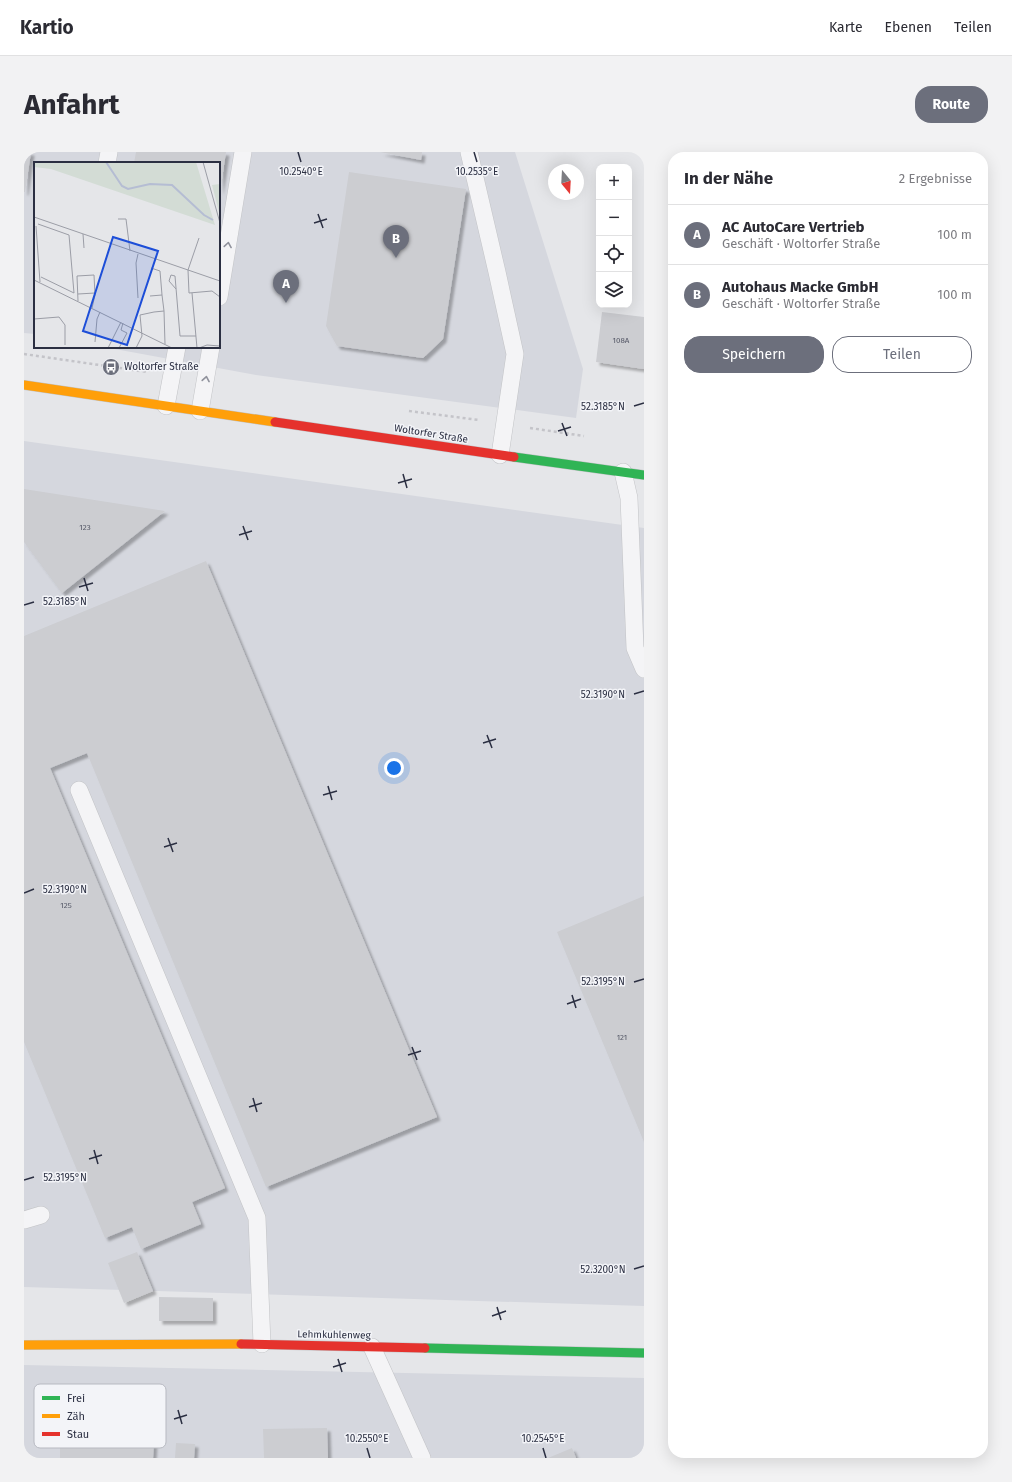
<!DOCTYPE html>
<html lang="de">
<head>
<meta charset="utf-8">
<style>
  body { margin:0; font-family:"Fira Sans",sans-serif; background:#f2f2f3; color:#2b2b33 }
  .controls { position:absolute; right:12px; top:12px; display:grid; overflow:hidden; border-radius:8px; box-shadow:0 4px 16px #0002 }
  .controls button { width:36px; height:36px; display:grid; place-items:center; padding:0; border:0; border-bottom:1px solid #e1e1e2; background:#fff; color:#2b2b33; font:20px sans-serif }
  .compass { position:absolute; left:524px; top:12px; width:36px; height:36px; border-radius:50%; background:#fff; box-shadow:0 4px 16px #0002; rotate:162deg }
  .you { position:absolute; left:370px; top:616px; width:14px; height:14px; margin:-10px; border:3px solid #fff; border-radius:50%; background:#1a73e8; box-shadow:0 0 0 6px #1a73e833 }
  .badge { display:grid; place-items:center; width:26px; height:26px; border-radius:50%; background:#6c6f7c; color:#fff; font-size:13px; font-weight:700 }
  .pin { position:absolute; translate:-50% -33px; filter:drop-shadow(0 1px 2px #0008) }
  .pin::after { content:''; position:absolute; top:21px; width:14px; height:12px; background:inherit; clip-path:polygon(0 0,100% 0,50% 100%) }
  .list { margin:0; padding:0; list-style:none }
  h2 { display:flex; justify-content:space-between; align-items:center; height:52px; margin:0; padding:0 16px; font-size:17px }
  h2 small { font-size:13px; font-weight:400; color:#7c7c81 }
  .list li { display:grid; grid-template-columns:26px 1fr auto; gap:12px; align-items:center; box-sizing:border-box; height:60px; padding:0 16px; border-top:1px solid #e1e1e2 }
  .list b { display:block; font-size:15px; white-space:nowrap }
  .list p { margin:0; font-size:13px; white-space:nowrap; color:#7c7c81 }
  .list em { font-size:13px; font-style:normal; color:#7c7c81 }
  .actions { display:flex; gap:8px; padding:12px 16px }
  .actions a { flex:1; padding:9px 0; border:1px solid #6c6f7c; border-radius:16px; text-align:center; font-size:14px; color:#6c6f7c }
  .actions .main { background:#6c6f7c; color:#fff }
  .icon { flex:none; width:22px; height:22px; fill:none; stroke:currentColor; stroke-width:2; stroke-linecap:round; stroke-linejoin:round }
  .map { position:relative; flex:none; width:620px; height:1306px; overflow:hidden; border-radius:16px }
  header { display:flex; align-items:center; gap:24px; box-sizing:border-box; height:56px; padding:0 20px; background:#fff; border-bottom:1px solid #e1e1e2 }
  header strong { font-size:19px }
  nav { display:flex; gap:22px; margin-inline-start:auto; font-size:14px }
  .intro { display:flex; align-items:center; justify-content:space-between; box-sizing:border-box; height:96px; padding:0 24px }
  h1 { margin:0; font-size:28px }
  .button { padding:10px 18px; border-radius:16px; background:#6c6f7c; color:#fff; font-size:14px; font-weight:700 }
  main { display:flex; gap:24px; padding:0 24px }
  aside { flex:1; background:#fff; border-radius:16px; box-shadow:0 4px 16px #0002 }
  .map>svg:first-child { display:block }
  .built { fill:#d5d7de }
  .building { fill:#cccdd1; filter:url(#shadow) }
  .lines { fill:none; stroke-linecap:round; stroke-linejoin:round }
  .lane-casing { stroke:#c2c3c6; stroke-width:18 }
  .fast-casing { stroke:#c2c3c6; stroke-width:10 }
  .slow-casing { stroke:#c2c3c6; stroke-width:10 }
  .jam-casing { stroke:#c2c3c6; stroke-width:10 }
  .path { stroke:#c4c4c9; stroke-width:2.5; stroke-dasharray:3 3; stroke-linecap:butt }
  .lane { stroke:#f4f4f6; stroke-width:17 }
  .fast { stroke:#30b455; stroke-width:9 }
  .slow { stroke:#ff9f0a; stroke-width:9 }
  .jam { stroke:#e5322d; stroke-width:9 }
  .oneway { stroke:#90929c }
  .ticks { fill:none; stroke:#2b2f42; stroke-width:1.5 }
  .labels { text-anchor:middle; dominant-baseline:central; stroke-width:3; stroke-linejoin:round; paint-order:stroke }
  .number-label { font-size:8px; fill:#555867 }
  .poi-label { font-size:10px; fill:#2b2f42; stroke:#f3f4f8; text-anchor:start }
  .street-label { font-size:10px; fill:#2b2f42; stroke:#f3f4f8 }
  .inset-river { fill:none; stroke:#b5bdd3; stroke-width:2 }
  .inset-road { fill:none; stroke:#9b9da6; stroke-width:1 }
  .view { fill:#1d4ed8; fill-opacity:0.15; stroke:#1d4ed8; stroke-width:2 }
  .inset-edge { fill:none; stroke:#2b2f42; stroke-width:2 }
  .key { fill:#f3f4f8; stroke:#b7b9c1; stroke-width:1 }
  .key-label { font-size:11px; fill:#2b2f42 }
  .ticks-label { font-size:10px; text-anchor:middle; fill:#2b2f42; stroke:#f3f4f8; stroke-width:3; stroke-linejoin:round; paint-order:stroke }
</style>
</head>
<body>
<header>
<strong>Kartio</strong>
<nav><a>Karte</a><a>Ebenen</a><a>Teilen</a></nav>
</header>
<div class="intro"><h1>Anfahrt</h1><a class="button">Route</a></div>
<main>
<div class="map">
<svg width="620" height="1306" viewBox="0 0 620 1306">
  <defs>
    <filter id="shadow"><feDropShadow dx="3.5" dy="3.5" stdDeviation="1" flood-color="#0004"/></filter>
  </defs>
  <rect width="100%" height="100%" fill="#e5e6e9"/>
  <!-- built -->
  <g class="built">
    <polygon points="0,0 491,0 559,217 552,266 232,223 80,195 195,195 195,11 11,11 11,182 0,181"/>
    <polygon points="0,289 620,376 620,1154 0,1135"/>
    <polygon points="0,1213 620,1226 620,1306 0,1306"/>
  </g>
  <!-- building -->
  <g class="building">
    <polygon points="0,0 7,0 1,40 0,40"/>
    <polygon points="112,0 202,0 196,40 195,11 110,11"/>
    <polygon points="356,0 398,0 397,8"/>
    <polygon points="325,20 442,37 419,187 399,206 313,194 302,174"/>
    <polygon points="578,160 620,165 620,217 572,210"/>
    <polygon points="0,337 141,359 38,441 0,390"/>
    <polygon points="182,409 413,965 242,1035 63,601 26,616 201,1036 168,1050 177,1072 117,1097 108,1075 81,1086 0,890 0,484"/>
    <polygon points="620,744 620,990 533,780"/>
    <polygon points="113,1100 129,1139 100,1151 84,1111"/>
    <polygon points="135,1145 189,1146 189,1169 135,1169"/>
    <polygon points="303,1276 304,1306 240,1306 239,1277"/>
    <polygon points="36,1287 130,1289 129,1306 36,1306"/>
    <polygon points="152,1291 171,1292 170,1306 151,1306"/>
    <polygon points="548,1296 552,1306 524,1306"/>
  </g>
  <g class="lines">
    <!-- lane casing -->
    <g class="lane-casing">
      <g id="lane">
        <polyline points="445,0 473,120 491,202 476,303"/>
        <polyline points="83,11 85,0"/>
        <polyline points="195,145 219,0"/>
        <polyline points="142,254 153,195"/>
        <polyline points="176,259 187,195"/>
        <polyline points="599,320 605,346 611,496 620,517"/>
        <polyline points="55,638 233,1066 238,1192"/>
        <polyline points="0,1068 17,1063"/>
        <polyline points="348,1195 398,1306"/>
      </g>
    </g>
    <!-- fast casing -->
    <g class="fast-casing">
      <g id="fast">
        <polyline points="490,305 620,323"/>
        <polyline points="401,1196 620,1201"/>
      </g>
    </g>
    <!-- slow casing -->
    <g class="slow-casing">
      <g id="slow">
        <polyline points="0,233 251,270"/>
        <polyline points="0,1193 217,1192"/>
      </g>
    </g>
    <!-- jam casing -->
    <g class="jam-casing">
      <g id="jam">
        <polyline points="251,270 490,305"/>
        <polyline points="217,1192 401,1196"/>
      </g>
    </g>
    <!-- path -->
    <g class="path">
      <polyline points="0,202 123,220"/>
      <polyline points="385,259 455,268"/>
      <polyline points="506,276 560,284"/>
    </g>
    <!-- lane -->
    <use href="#lane" class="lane"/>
    <!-- fast -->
    <use href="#fast" class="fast"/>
    <!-- slow -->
    <use href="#slow" class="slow"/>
    <!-- jam -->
    <use href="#jam" class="jam"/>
  </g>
  <!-- one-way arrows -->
  <defs><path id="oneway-chevron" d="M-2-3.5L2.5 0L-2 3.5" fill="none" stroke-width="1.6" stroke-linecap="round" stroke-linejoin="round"/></defs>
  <g class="oneway">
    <use href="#oneway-chevron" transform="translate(204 93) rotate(-81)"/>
    <use href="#oneway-chevron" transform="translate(182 227) rotate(-80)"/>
  </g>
  <!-- ticks -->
  <path class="ticks" d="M274,0L277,10M450,0L453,10M294,62L299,76M290,71L303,67M610,254L620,251M538,271L543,284M534,279L547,275M379,322L383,336M374,331L388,327M219,374L224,388M215,383L228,379M60,426L64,439M55,435L69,431M0,453L10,450M610,542L620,539M463,583L468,596M459,591L472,587M304,634L308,648M299,643L313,639M144,686L149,700M140,695L153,691M0,741L10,737M610,830L620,827M548,843L552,856M543,852L557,847M388,895L393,908M384,903L397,899M229,946L233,960M225,955L238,951M70,998L74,1012M65,1007L78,1003M0,1028L10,1025M610,1117L620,1114M473,1155L477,1168M468,1164L482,1159M314,1207L318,1220M309,1215L322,1211M154,1258L158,1272M150,1267L163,1263M343,1296L346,1306M519,1296L522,1306"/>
  <!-- icons -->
  <defs>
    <g id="bus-disc" transform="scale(0.9)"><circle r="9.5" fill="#6c6f7c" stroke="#f3f4f8"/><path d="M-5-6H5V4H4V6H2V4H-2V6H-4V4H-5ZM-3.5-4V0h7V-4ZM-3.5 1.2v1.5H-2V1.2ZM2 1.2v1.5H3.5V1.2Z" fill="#fff"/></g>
  </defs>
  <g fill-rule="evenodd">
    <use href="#bus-disc" x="87" y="215"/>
  </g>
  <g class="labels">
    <!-- number labels -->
    <g class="number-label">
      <text x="597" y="188">108A</text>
      <text x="61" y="375">123</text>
      <text x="42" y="753">125</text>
      <text x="598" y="885">121</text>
    </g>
    <!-- poi labels -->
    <g class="poi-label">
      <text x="100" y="215">Woltorfer Straße</text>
    </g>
    <!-- street labels -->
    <g class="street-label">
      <text transform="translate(407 282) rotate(9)">Woltorfer Straße</text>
      <text transform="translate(310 1183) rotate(1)">Lehmkuhlenweg</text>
    </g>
  </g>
  <!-- overview -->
  <g transform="translate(10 10)">
    <rect width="186" height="186" fill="#e5e6e9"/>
    <path d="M0,0H162L181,63L17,7L0,5ZM186,22V54L178,23Z" fill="#d3dcd5"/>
    <path class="inset-river" d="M72,0L88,24L94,27L116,22L138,23L170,53L179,58"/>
    <path class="inset-road" d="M169,0L186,61M0,55L186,119M84,57H92L96,89M4,62L35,73L40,131L7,115M2,64L6,120M49,72L50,86M165,76L154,108L155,131L178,129L186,135M104,92L102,101L104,136M117,106L126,109L128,133M0,118L138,186M142,127L135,119L137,113L141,114L146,174H162M158,131L163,186M44,132L61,131M116,134L128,133L130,149M44,139L43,114L60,113L61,133L58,146M0,157L25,155L31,163V183M61,180L63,157L66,150M74,186L87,160M85,186L93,171L87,168L89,161M102,186L108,174L106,153L120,150L130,149L131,182M165,186L173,183L186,184"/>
    <path class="view" d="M79,75L124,89L93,183L49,169Z"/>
    <rect width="186" height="186" class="inset-edge"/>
  </g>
  <!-- legend -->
  <rect x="10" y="1232" width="132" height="64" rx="6" class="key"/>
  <rect x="18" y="1244" width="18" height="4" fill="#30b455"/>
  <rect x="18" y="1262" width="18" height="4" fill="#ff9f0a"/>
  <rect x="18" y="1280" width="18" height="4" fill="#e5322d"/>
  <g class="key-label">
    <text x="43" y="1250">Frei</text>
    <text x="43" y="1268">Zäh</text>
    <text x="43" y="1286">Stau</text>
  </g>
  <g class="ticks-label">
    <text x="277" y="23">10.2540°E</text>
    <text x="453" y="23">10.2535°E</text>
    <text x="579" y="258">52.3185°N</text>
    <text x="41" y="453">52.3185°N</text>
    <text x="579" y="546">52.3190°N</text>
    <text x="41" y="741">52.3190°N</text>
    <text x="579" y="833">52.3195°N</text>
    <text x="41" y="1029">52.3195°N</text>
    <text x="579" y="1121">52.3200°N</text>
    <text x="343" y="1290">10.2550°E</text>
    <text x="519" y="1290">10.2545°E</text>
  </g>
</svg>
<div class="controls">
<button>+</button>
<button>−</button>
<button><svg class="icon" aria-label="locate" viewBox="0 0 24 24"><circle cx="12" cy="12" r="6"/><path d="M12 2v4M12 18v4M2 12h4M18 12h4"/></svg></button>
<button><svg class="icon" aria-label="layers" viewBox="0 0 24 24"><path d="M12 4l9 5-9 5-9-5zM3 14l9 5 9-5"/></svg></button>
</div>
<svg class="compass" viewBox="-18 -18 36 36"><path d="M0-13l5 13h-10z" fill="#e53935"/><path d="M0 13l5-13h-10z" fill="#7c7c81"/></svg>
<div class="you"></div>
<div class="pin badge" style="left:262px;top:151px">A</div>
<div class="pin badge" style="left:372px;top:106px">B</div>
</div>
<aside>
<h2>In der Nähe<small>2 Ergebnisse</small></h2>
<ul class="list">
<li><span class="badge">A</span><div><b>AC AutoCare Vertrieb</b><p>Geschäft · Woltorfer Straße</p></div><em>100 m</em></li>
<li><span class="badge">B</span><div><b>Autohaus Macke GmbH</b><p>Geschäft · Woltorfer Straße</p></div><em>100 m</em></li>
</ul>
<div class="actions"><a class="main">Speichern</a><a>Teilen</a></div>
</aside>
</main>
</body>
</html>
